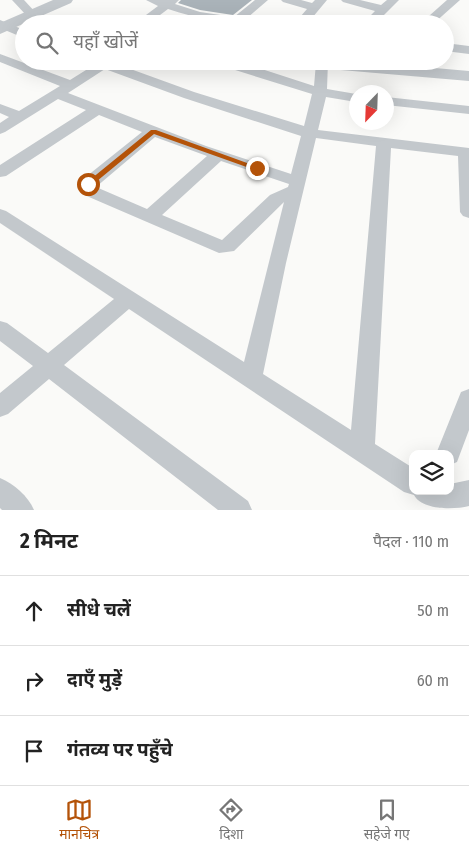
<!DOCTYPE html>
<html lang="hi">
<head>
<meta charset="utf-8">
<style>
  body { margin:0; font-family:"Fira Sans Condensed","Noto Sans Devanagari",sans-serif; background:#f6f6f6; color:#222 }
  .controls { position:absolute; right:15px; bottom:15px; display:grid; overflow:hidden; border-radius:10px; box-shadow:0 5px 20px #0002 }
  .controls button { width:45px; height:45px; display:grid; place-items:center; padding:0; border:0; border-bottom:1px solid #e0e0e0; background:#fff; color:#222; font:25px sans-serif }
  .compass { position:absolute; left:349px; top:85px; width:45px; height:45px; border-radius:50%; background:#fff; box-shadow:0 5px 20px #0002; rotate:203deg }
  .stop { position:absolute; width:15px; height:15px; margin:-11px; border:4px solid #b45309; border-radius:50%; background:#fff }
  .stop.end { background:#b45309; border-color:#fff; box-shadow:0 1px 5px #0008 }
  .list { margin:0; padding:0; list-style:none }
  h2 { display:flex; justify-content:space-between; align-items:center; height:65px; margin:0; padding:0 20px; font-size:21px }
  h2 small { font-size:16px; font-weight:400; color:#767676 }
  .list li { display:grid; grid-template-columns:32px 1fr auto; gap:15px; align-items:center; box-sizing:border-box; height:70px; padding:0 20px; border-top:1px solid #e0e0e0 }
  .list b { display:block; font-size:19px; white-space:nowrap }
  .list em { font-size:16px; font-style:normal; color:#767676 }
  .icon { flex:none; width:28px; height:28px; fill:none; stroke:currentColor; stroke-width:2; stroke-linecap:round; stroke-linejoin:round }
  .map { position:relative; flex:none; width:469px; height:510px; overflow:hidden }
  .search { position:absolute; background:#fff; box-shadow:0 5px 20px #0002; left:15px; right:15px; top:15px; height:55px; display:flex; align-items:center; gap:12px; box-sizing:border-box; padding:0 18px; border-radius:28px; color:#767676; font-size:19px }
  .sheet { height:275px; background:#fff }
  nav { display:flex; justify-content:space-around; align-items:center; box-sizing:border-box; height:70px; border-top:1px solid #e0e0e0; background:#fff; font-size:14px; color:#767676 }
  nav a { display:grid; justify-items:center; gap:2px }
  nav .on { color:#b45309 }
  .map>svg:first-child { display:block }
  .building { fill:#aab3b9 }
  .lines { fill:none; stroke-linecap:round; stroke-linejoin:round }
  .minor { fill:#c3c8cc; fill-rule:evenodd }
  .tertiary { fill:#c3c8cc; fill-rule:evenodd }
  .route { fill:#b45309 }
</style>
</head>
<body>
<div class="map">
<svg width="469" height="510" viewBox="0 0 469 510">
  <rect width="100%" height="100%" fill="#fafaf8"/>
  <!-- building -->
  <polygon class="building" points="181,0 252,0 233,15 200,10 178,3"/>
  <g class="lines">
    <!-- minor -->
    <g class="minor">
      <polygon points="12,0 24,0 37,14 31,17 27,16"/>
      <path d="M146,0H179L175,4L200,12L234,17L255,0H268L246,19L257,21L259,24C227,24 199,19 168,9L148,24H134L158,6Z"/>
      <polygon points="281,0 301,0 312,3 315,0 327,0 307,24 294,24 307,9 283,2"/>
      <polygon points="341,0 360,0 381,5 387,0 399,0 375,24 362,24 375,11 343,2"/>
      <polygon points="447,0 460,0 433,24 420,24"/>
      <polygon points="0,20 24,30 24,38 0,28"/>
      <polygon points="445,43 469,46 469,54 445,51"/>
      <path d="M0,54L70,80L94,65L90,61H115L114,63L194,92L304,126L312,94L232,69L220,61H237L314,86L316,63L318,61H328L327,89L356,94V102L326,97L318,130L469,148V218L463,216L460,212L458,156L391,148L375,444L413,468V491H450V484L469,480V506C453,510 422,510 414,495L404,492L129,309L64,365L248,501L252,510H218L49,379L8,414L0,417V393L33,366L0,341V321L7,323L48,353L114,299L0,223V209L6,211L244,362L284,202L234,251L219,253L82,194L80,190L82,180L142,132L99,115L6,176L0,177V165L86,110L58,99L5,132L0,134V123L9,117L0,113V104L19,111L60,86L0,62ZM105,69L184,98L301,136L291,174L206,146L68,93ZM155,137L207,156L147,209L96,187ZM316,138L376,146L351,430L263,374L286,263ZM221,161L289,184L288,187L270,195L222,240L162,215Z"/>
      <polygon points="386,97 469,106 469,114 386,105"/>
      <polygon points="469,389 469,430 457,462 450,465 450,454 436,454 461,392"/>
      <path d="M0,478C14,484 28,496 34,510H2L0,508Z"/>
    </g>
    <!-- tertiary -->
    <g class="tertiary">
      <polygon points="53,0 73,0 71,3 0,34 0,23"/>
      <polygon points="286,61 355,61 469,71 469,81 294,66 288,64"/>
    </g>
  </g>
  <!-- route -->
  <polygon class="route" points="151,130 156,130 261,168 255,170 154,134 91,186 86,186 86,183"/>
</svg>
<div class="controls">
<button><svg class="icon" aria-label="layers" viewBox="0 0 24 24"><path d="M12 4l9 5-9 5-9-5zM3 14l9 5 9-5"/></svg></button>
</div>
<svg class="compass" viewBox="-18 -18 36 36"><path d="M0-13l5 13h-10z" fill="#e53935"/><path d="M0 13l5-13h-10z" fill="#767676"/></svg>
<div class="stop" style="left:88px;top:184px"></div>
<div class="stop end" style="left:257px;top:168px"></div>
<div class="search"><svg class="icon" aria-label="search" viewBox="0 0 24 24"><circle cx="10" cy="10" r="6"/><path d="M15 15l6 6"/></svg>यहाँ खोजें</div>
</div>
<section class="sheet">
<h2>2 मिनट<small>पैदल · 110 m</small></h2>
<ul class="list">
<li><svg class="icon" aria-label="ahead" viewBox="0 0 24 24"><path d="M12 20V5M6 11l6-6 6 6"/></svg><div><b>सीधे चलें</b></div><em>50 m</em></li>
<li><svg class="icon" aria-label="right" viewBox="0 0 24 24"><path d="M7 20v-9h11M14 6l5 5-5 5"/></svg><div><b>दाएँ मुड़ें</b></div><em>60 m</em></li>
<li><svg class="icon" aria-label="arrive" viewBox="0 0 24 24"><path d="M6 21V4h12l-3 4 3 4H6"/></svg><div><b>गंतव्य पर पहुँचे</b></div></li>
</ul>
</section>
<nav>
<a class="on"><svg class="icon" aria-label="map" viewBox="0 0 24 24"><path d="M3 6l6-2 6 2 6-2v14l-6 2-6-2-6 2zM9 4v14M15 6v14"/></svg>मानचित्र</a>
<a><svg class="icon" aria-label="directions" viewBox="0 0 24 24"><path d="M12 3l9 9-9 9-9-9zM9 14v-3h6M13 9l2 2-2 2"/></svg>दिशा</a>
<a><svg class="icon" aria-label="saved" viewBox="0 0 24 24"><path d="M7 4h10v16l-5-4-5 4z"/></svg>सहेजे गए</a>
</nav>
</body>
</html>
